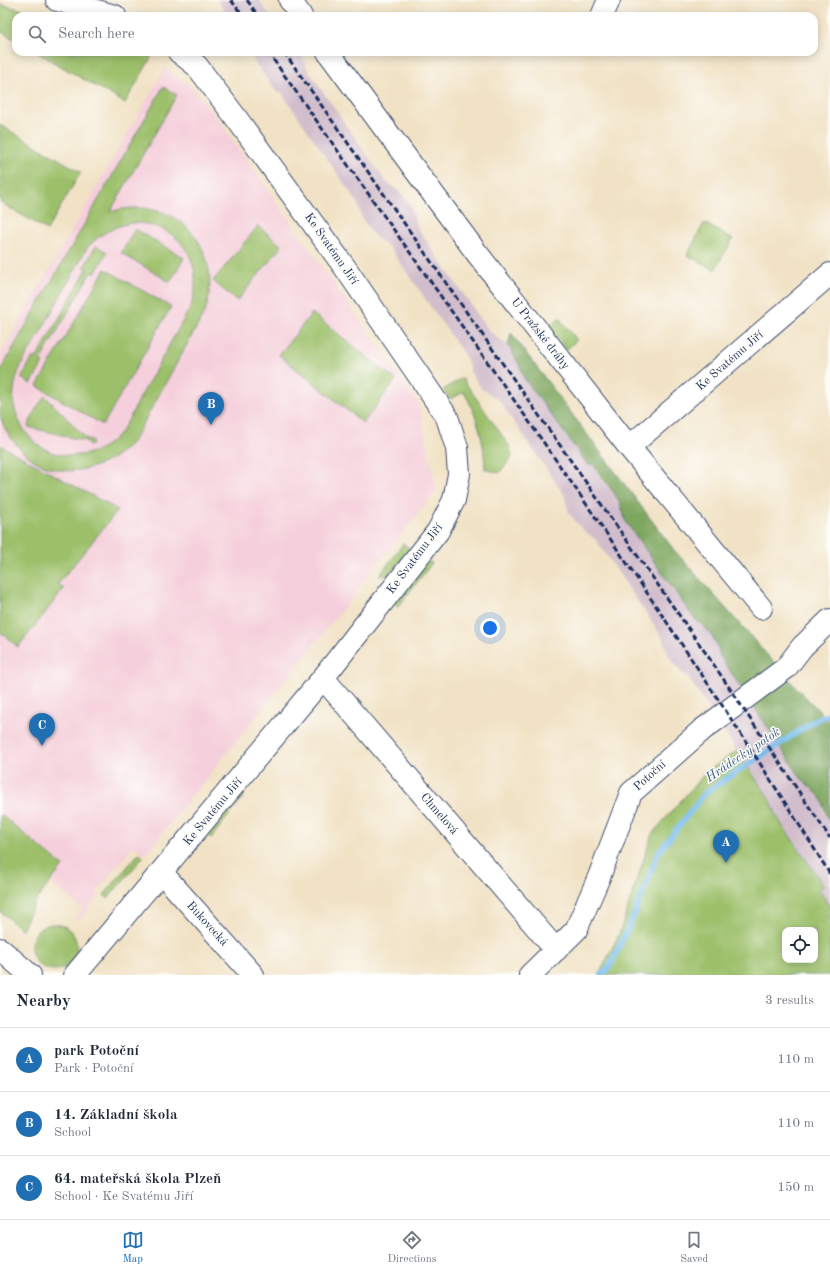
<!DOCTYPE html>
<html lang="en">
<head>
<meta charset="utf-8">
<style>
  body { margin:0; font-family:"Old Standard TT",serif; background:#f2f2f3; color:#1f2937 }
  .controls { position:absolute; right:12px; bottom:12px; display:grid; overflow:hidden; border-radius:8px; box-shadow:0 2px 10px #0003 }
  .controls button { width:36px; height:36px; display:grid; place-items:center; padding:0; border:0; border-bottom:1px solid #e0e1e3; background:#fff; color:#1f2937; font:20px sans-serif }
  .you { position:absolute; left:490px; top:628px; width:14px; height:14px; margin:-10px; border:3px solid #fff; border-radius:50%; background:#1a73e8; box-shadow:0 0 0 6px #1a73e833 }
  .badge { display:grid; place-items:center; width:26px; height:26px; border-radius:50%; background:#1f6fb2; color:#fff; font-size:13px; font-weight:700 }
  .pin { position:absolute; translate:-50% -33px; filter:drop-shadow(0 1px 2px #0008) }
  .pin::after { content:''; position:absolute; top:21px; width:14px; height:12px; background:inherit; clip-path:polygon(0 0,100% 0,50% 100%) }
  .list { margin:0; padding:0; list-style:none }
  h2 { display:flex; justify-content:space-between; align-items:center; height:52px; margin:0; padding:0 16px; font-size:17px }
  h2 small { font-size:13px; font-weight:400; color:#747a83 }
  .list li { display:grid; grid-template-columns:26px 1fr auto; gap:12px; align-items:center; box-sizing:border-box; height:64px; padding:0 16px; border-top:1px solid #e0e1e3 }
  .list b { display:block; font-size:15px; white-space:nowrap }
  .list p { margin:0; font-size:13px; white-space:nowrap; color:#747a83 }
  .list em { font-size:13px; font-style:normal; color:#747a83 }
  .icon { flex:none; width:22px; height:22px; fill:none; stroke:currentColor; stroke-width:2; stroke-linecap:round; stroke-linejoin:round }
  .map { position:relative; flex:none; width:830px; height:975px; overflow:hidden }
  .search { position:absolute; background:#fff; box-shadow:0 2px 10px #0003; left:12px; right:12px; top:12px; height:44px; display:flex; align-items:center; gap:10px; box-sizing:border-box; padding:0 14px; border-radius:12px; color:#747a83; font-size:15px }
  .sheet { height:244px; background:#fff }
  nav { display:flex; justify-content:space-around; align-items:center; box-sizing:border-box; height:56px; border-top:1px solid #e0e1e3; background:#fff; font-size:11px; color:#747a83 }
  nav a { display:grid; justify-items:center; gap:2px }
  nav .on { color:#1f6fb2 }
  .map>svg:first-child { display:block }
  .built { fill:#f5cfdb }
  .industrial { fill:#d1bdcc }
  .green { fill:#9cc06a; stroke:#5c7864; fill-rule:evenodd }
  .forest { fill:#7da65e; stroke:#4c6a5e }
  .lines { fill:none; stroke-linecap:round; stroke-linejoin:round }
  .stream { stroke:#75bbec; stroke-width:6 }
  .minor-casing { stroke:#3b4a6d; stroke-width:24 }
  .minor { stroke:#fff; stroke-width:22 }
  .rail { stroke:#1b2f5e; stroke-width:3; stroke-dasharray:6 3; stroke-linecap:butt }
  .labels { text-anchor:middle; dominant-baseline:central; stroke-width:3; stroke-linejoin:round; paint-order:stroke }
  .street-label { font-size:12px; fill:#1b2f5e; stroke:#fdfcf7 }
  .water-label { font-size:13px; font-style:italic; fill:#365989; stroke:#fdfcf7 }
</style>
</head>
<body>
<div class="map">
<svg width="830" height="975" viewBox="0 0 830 975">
  <rect width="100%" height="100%" fill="#fdfcf7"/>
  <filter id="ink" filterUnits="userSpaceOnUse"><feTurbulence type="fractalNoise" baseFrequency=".025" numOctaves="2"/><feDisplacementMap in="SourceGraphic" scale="8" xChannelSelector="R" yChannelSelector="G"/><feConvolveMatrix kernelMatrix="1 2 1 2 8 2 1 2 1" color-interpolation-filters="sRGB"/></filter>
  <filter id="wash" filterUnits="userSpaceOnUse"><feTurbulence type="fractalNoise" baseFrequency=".012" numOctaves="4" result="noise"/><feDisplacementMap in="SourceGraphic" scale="16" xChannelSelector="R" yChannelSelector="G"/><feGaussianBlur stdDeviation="0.9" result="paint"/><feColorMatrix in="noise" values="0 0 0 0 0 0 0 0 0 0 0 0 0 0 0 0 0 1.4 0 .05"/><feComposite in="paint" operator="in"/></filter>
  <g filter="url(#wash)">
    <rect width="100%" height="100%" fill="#f1e2c5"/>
    <!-- built -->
    <polygon class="built" points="165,68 192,88 217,118 419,404 436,491 355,592 356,593 145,854 133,846 96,892 99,895 79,921 75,918 83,909 50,882 63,865 0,814 0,632 18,646 64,589 58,584 118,510 0,445 0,355"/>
    <!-- industrial -->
    <g class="industrial">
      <polygon points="217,0 259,0 270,16 229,16"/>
      <polygon points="251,52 300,52 309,72 386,182 401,193 411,207 418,229 490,332 508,345 519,364 524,378 588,465 592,464 602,480 610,488 620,503 626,522 693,617 707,629 718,645 720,656 803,781 812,788 822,802 825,814 830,821 830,908 819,889 824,886 794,840 785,830 776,815 772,803 689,679 680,671 669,656 662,637 596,540 581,528 569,513 564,494 498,399 482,389 470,372 467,359 390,248 374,236 363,220 357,202 281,92 278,94 255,63"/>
    </g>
    <!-- green -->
    <g class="green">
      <polygon points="0,4 46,16 16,16 16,40 0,31"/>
      <polygon points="36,52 145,52 150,54 151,58 125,103"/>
      <path d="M163,87L177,95L110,212C176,192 226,248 205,312L134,440C104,474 53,484 19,448C11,439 2,426 0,414C0,401 0,385 0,371ZM130,223C178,222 206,260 191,306C174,336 158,366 141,396C133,411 126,428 114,439C99,454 77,458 57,454C27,446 8,413 15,384C18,366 30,350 39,335C55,306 71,277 87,248C100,234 112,227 130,223Z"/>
      <polygon points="0,125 81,172 47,230 0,202"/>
      <polygon points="704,223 733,239 715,270 687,255"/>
      <polygon points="258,226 282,246 237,301 213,281"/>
      <polygon points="135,229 184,258 170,282 121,253"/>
      <polygon points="96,246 107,252 95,274 91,272 40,361 43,363 31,384 21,378 33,357 36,359 87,269 84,267"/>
      <polygon points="105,269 171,307 103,425 37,386"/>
      <polygon points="312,313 396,380 363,423 279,355"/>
      <polygon points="559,318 577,340 566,350 548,327"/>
      <path d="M462,378L510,447L512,457L499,473L485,469C484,440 478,417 464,392L450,399L443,390Z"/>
      <polygon points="45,396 87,439 92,440 92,445 89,445 86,441 28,427 35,410"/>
      <polygon points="0,445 118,510 58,584 64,589 18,647 0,632"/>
      <polygon points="403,544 411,549 389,575 379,576"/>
      <polygon points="425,558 432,563 398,607 391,602"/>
      <path d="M737,751L772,803L776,815L785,830L793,840L824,886L819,889L830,908V975H599L620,932L652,834L706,772ZM785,930H815V960H785Z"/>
      <polygon points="237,790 244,796 211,838 205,832"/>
      <polygon points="0,814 63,866 35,902 22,930 0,911"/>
      <polygon points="139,853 143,857 108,898 104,895"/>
      <circle cx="54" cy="947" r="23"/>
    </g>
    <!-- forest -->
    <path class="forest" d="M511,333L674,550L794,685L830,722V821C826,815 825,810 823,803C819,794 811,787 803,781L720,656C717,638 706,628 693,617L626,522C624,516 622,509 620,503C613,489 601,478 593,464L588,465L524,378L519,364L508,345Z"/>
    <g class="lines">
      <!-- stream -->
      <polyline class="stream" points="602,975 610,966 633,917 658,853 706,792 819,718 830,715"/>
    </g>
  </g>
  <g filter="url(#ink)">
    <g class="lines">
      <!-- minor casing -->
      <g class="minor-casing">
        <g id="minor">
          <polyline points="57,0 115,16"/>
          <polyline points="290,0 301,16"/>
          <polyline points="602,16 609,0"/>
          <polyline points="328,52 476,252 629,447 761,608"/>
          <polyline points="629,447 830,274"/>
          <polyline points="323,678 556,950"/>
          <polyline points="162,873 253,975"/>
          <polyline points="0,949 30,975"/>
          <polyline points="75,975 323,678 438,531 454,500 459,474 457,448 447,417 346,269 234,115 197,66 179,52"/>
          <polyline points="530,975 576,930 599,877 631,793 702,730 786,668 802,647 830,620"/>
        </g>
      </g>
      <!-- minor -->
      <use href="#minor" class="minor"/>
      <!-- rail -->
      <g class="rail">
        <polyline points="231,0 243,16"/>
        <polyline points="247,0 258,16"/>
        <path d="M268,52C459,323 655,592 830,874"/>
        <polyline points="284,52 712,662 830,838"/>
      </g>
    </g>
  </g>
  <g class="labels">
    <!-- street labels -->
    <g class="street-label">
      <text transform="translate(331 249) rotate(55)">Ke Svatému Jiří</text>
      <text transform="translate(540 334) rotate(52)">U Pražské dráhy</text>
      <text transform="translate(730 361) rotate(-41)">Ke Svatému Jiří</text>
      <text transform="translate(415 559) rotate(-53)">Ke Svatému Jiří</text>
      <text transform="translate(650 776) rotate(-42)">Potoční</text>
      <text transform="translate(213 812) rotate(-50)">Ke Svatému Jiří</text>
      <text transform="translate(439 814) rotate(49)">Chmelová</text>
      <text transform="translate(207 924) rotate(48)">Bukovecká</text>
    </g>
    <!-- water labels -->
    <g class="water-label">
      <text transform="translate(743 755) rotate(-34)">Hrádecký potok</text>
    </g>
  </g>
</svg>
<div class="controls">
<button><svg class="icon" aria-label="locate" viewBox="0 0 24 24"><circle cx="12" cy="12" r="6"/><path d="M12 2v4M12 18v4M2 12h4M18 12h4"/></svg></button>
</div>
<div class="you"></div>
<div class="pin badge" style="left:726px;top:863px">A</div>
<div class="pin badge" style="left:211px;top:425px">B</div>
<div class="pin badge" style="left:42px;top:746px">C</div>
<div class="search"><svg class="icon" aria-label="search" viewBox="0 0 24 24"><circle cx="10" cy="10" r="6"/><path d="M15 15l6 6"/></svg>Search here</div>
</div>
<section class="sheet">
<h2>Nearby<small>3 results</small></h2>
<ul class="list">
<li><span class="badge">A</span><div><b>park Potoční</b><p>Park · Potoční</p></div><em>110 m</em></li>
<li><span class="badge">B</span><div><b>14. Základní škola</b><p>School</p></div><em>110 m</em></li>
<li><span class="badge">C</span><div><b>64. mateřská škola Plzeň</b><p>School · Ke Svatému Jiří</p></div><em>150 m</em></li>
</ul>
</section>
<nav>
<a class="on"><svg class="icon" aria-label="map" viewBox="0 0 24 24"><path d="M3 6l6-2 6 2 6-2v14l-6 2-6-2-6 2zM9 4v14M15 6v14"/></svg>Map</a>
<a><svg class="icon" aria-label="directions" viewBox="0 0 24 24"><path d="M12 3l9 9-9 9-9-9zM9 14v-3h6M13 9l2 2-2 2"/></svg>Directions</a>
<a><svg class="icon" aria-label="saved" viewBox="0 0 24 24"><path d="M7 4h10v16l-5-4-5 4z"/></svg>Saved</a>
</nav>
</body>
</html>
